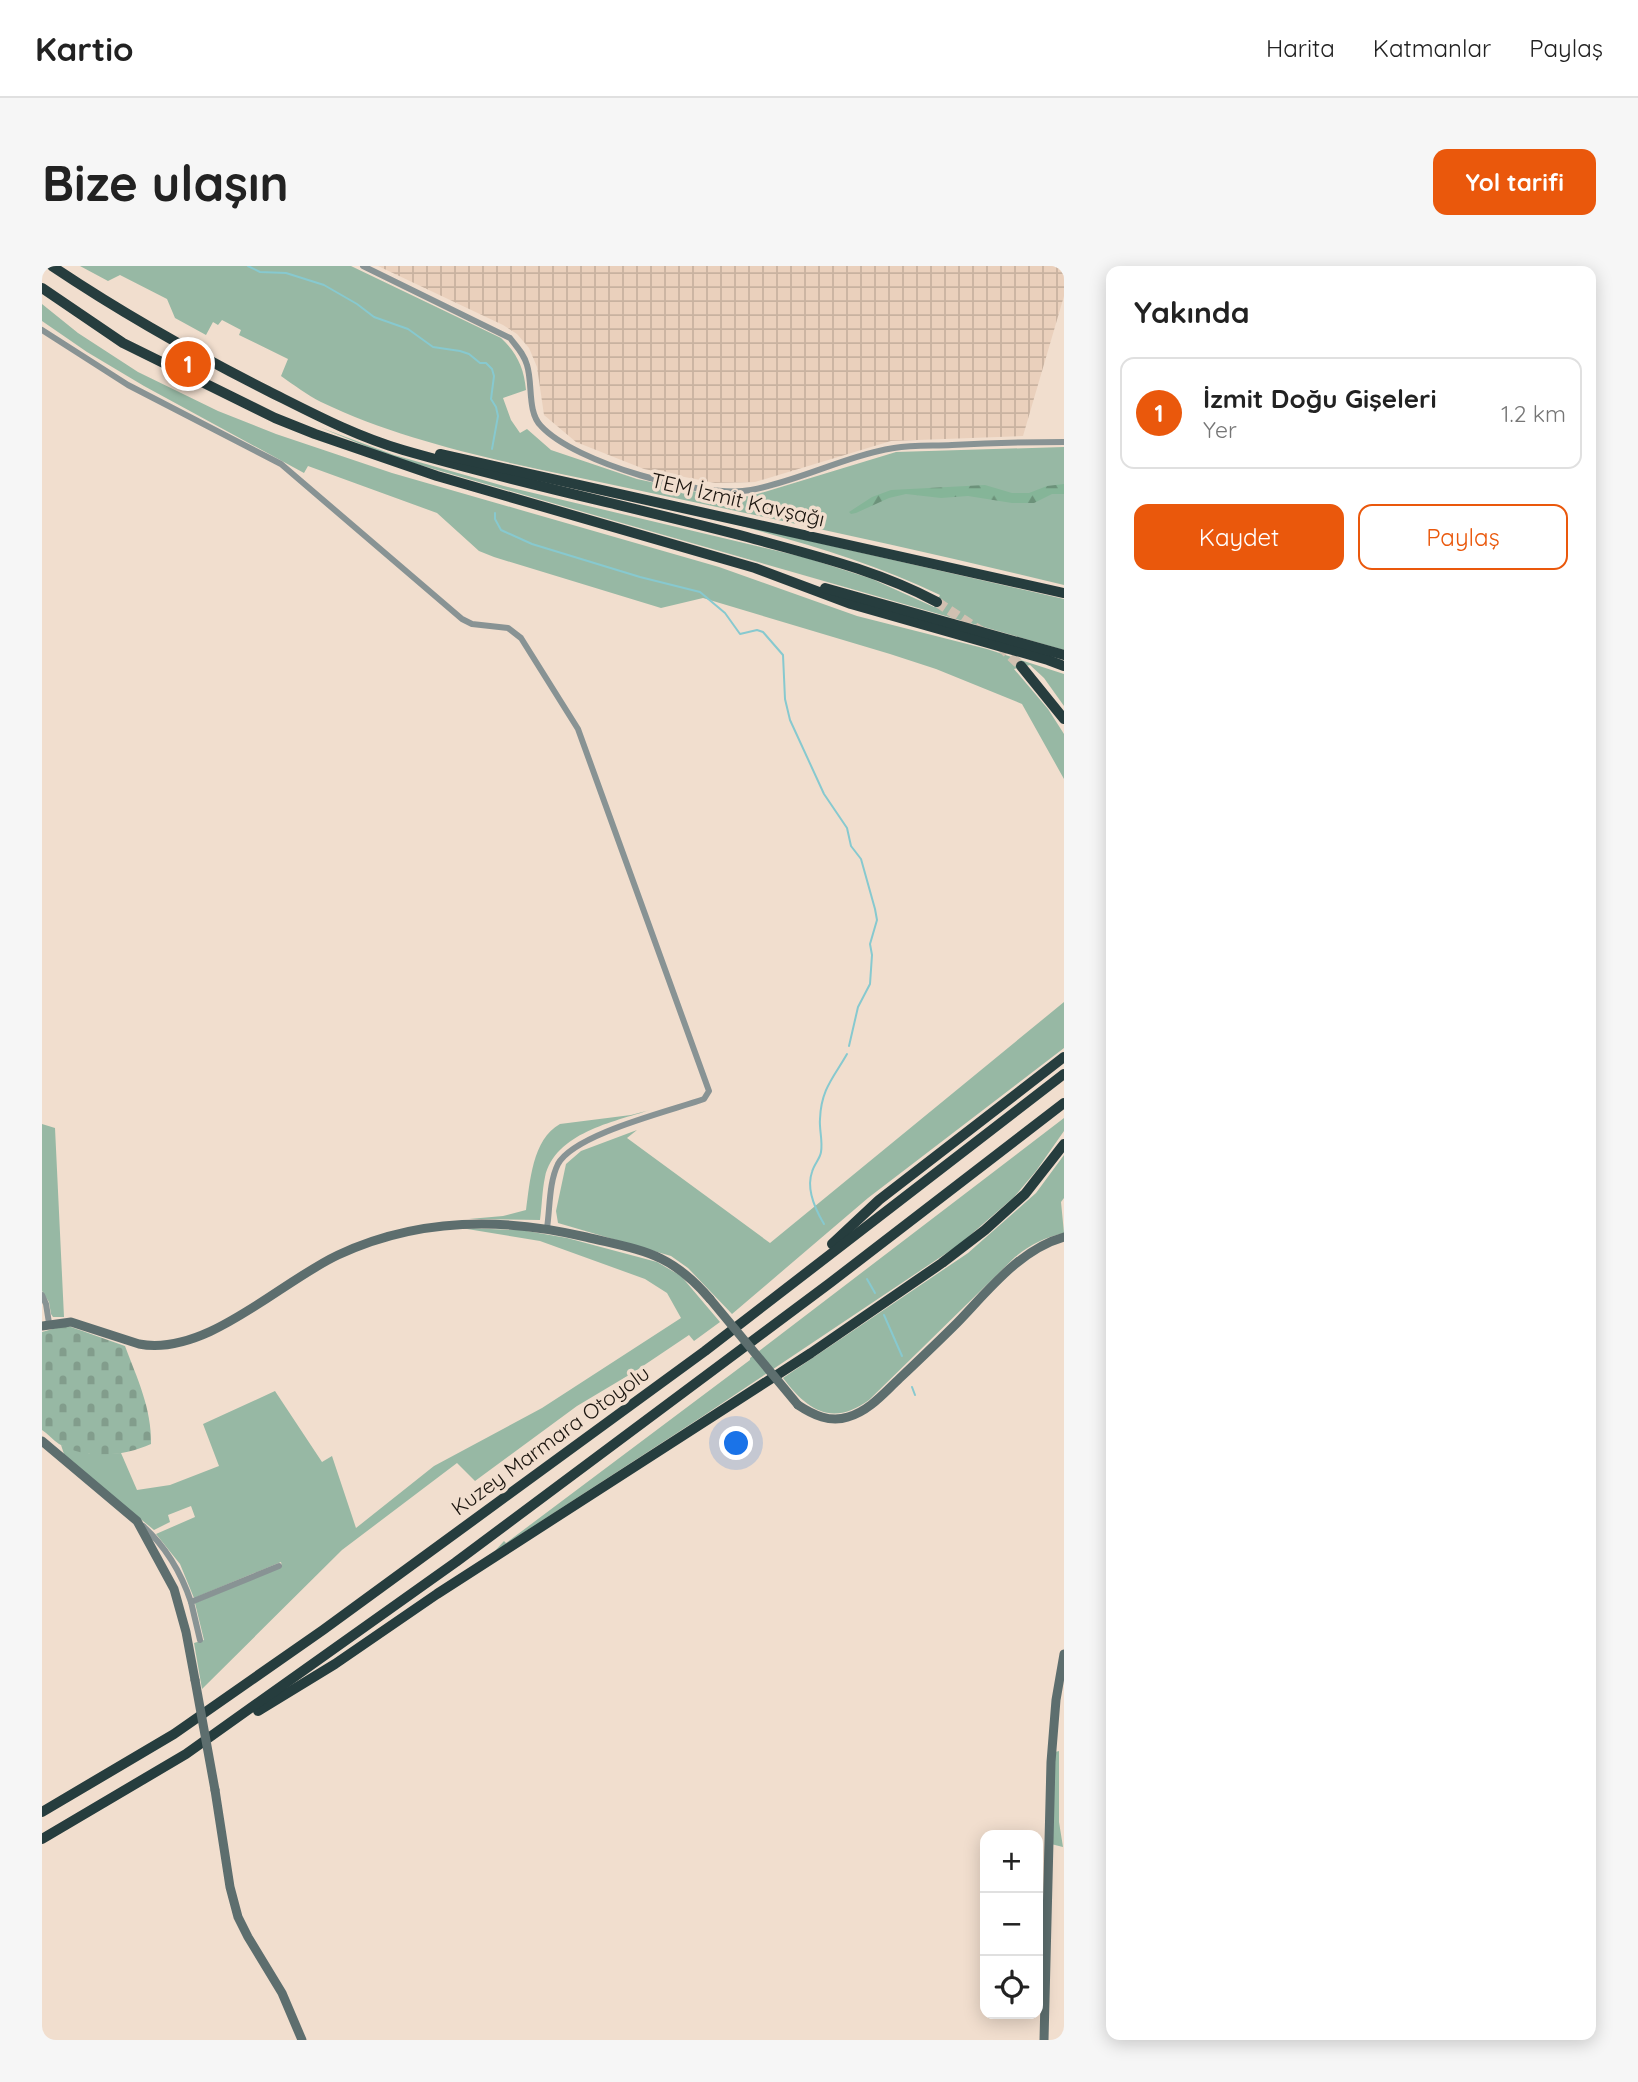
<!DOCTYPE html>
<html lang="tr">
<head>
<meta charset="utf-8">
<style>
  body { margin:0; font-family:Quicksand,sans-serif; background:#f6f6f6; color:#222 }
  .controls { position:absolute; right:21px; bottom:21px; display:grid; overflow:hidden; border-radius:14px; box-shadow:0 4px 18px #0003 }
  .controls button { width:63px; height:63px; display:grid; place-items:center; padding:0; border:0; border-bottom:2px solid #e0e0e0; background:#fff; color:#222; font:35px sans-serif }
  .you { position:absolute; left:695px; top:1178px; width:24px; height:24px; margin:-18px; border:5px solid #fff; border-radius:50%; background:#1a73e8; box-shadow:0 0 0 10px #1a73e833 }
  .badge { display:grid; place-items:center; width:46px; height:46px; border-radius:50%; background:#ea580c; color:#fff; font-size:23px; font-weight:700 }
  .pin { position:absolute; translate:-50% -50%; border:4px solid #fff; box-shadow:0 2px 7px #0006 }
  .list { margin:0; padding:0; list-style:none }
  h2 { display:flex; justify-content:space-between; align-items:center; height:91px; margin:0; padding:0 28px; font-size:30px }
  h2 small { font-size:23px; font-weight:400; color:#767676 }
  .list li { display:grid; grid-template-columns:46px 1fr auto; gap:21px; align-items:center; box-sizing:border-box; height:112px; margin:0 14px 14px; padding:0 14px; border:2px solid #e0e0e0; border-radius:14px }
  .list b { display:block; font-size:26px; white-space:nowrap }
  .list p { margin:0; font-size:23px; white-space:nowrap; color:#767676 }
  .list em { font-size:23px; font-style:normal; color:#767676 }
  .actions { display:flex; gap:14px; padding:21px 28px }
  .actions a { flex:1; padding:16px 0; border:2px solid #ea580c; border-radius:14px; text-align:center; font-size:24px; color:#ea580c }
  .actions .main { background:#ea580c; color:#fff }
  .icon { flex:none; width:38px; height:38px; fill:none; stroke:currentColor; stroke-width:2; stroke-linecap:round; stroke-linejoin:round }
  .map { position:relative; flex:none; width:1022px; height:1774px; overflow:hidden; border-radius:14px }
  header { display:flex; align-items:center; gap:42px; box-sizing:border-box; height:98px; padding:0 35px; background:#fff; border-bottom:2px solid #e0e0e0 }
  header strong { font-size:33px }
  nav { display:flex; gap:38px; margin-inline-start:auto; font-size:24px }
  .intro { display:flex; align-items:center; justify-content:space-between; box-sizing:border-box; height:168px; padding:0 42px }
  h1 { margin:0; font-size:49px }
  .button { padding:18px 32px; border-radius:14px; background:#ea580c; color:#fff; font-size:24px; font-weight:700 }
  main { display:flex; gap:42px; padding:0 42px }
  aside { flex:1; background:#fff; border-radius:14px; box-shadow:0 4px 18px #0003 }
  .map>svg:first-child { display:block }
  .industrial { fill:url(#industrial-grid) }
  .green { fill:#97b8a4 }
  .forest { fill:url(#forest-firs) }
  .cemetery { fill:url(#cemetery-stones) }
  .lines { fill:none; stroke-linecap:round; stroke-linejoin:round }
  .stream { stroke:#87c9cf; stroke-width:2 }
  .highway-tunnel { stroke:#d1c0b1; stroke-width:10; stroke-dasharray:10 5; stroke-linecap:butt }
  .street { stroke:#889394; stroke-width:6 }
  .secondary { stroke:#5d6e6e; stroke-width:9 }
  .highway { stroke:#263d3e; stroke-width:10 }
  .secondary-bridge { stroke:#5d6e6e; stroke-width:9 }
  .labels { text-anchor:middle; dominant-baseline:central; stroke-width:7; stroke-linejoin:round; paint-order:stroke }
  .street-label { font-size:21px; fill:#1a140e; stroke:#f1dece }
</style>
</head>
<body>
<header>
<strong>Kartio</strong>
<nav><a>Harita</a><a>Katmanlar</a><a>Paylaş</a></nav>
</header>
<div class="intro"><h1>Bize ulaşın</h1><a class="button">Yol tarifi</a></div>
<main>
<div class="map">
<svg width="1022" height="1774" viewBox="0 0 1022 1774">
  <defs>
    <pattern id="industrial-grid" width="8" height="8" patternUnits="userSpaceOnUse" patternTransform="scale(1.75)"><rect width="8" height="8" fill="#ead0bc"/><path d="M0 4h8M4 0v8" fill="none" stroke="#c8b2a0"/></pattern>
    <pattern id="forest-firs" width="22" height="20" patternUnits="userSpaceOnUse" patternTransform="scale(1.75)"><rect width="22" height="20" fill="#85b598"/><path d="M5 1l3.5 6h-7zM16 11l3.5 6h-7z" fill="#6c927a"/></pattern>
    <pattern id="cemetery-stones" width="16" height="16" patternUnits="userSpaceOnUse" patternTransform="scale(1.75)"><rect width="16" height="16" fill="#97b8a4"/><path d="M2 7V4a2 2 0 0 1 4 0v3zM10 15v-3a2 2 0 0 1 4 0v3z" fill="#829d8c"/></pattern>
  </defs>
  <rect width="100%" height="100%" fill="#f1dece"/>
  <!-- industrial -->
  <polygon class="industrial" points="336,0 1022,0 1022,30 981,170 849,175 713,216 673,217 602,203 534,176 502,149 495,101 487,82 475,68 461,59"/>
  <!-- green -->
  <g class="green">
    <path d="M38,0H309L459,72C475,87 482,102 484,124L461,132L469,154L478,167L485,163L509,184L595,213L674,230L698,231L709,230L854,186L1022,181V319C885,286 747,256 609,227C501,203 379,184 279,136C265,129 252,119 239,110L246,93L197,69L199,64L180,54L176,59L171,56L164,69L133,52L125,33L78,9L66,15Z"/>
    <polygon points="0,38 36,67 96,106 176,145 234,168 350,207 677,301 815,350 945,383 1022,408 1022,440 1002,412 988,399 972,403 1006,443 1022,468 1022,513 980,438 894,403 848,388 661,332 619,342 452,291 437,285 395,247 266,200 262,207 102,120 45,86 0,55"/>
    <path d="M277,161L352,189L462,220L765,292L830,313L892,341L898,329C828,295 755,275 681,255L1022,333V384L350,191Z"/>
    <polygon points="1022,736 1022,782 826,932 690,1048 646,1002 629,990 516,957 514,945 524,898 539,885 595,864 585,872 728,977"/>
    <path d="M608,844C571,856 513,867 503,911C500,925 500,940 498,954L427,953L461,950L484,944C488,917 490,873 518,858L589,849Z"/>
    <polygon points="1022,852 1022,865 994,905 972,931 918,978 661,1150 453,1285 462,1275 464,1277 708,1094 708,1092"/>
    <polygon points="0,858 13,862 22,1051 11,1051 9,1048 7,1036 0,1025"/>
    <path d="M1022,889V932L1019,936L1022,967C1003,971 988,979 973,991L827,1134C790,1161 765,1144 741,1112L926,987L994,927Z"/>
    <polygon points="419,962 479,964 525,972 615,996 639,1010 678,1056 652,1075 647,1069 592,1106 535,1140 433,1215 415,1197 300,1284 160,1423 152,1377 162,1374 153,1337 240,1301 239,1296 152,1332 138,1298 114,1268 153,1251 149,1240 126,1249 128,1256 112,1264 23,1191 19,1179 49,1188 79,1187 95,1224 128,1219 177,1200 161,1158 233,1125 280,1196 290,1190 314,1262 392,1200 500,1142 639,1052 625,1027 603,1013 498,975"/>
    <polygon points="1017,1485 1017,1556 1021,1581 1009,1578 1013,1486"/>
  </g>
  <!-- forest -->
  <polygon class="forest" points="1022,218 1022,228 1010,228 992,237 970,237 926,230 899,232 864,228 847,232 814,247 809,248 807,246 830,231 849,224 943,219 970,227 987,227 1005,220"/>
  <!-- cemetery -->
  <path class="cemetery" d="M18,1061H29L83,1080C95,1112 110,1143 109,1178C83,1190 44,1194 17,1178C11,1174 6,1168 0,1164V1066Z"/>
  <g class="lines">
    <!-- stream -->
    <g class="stream">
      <polyline points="206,0 218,6 244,7 282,19 315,38 332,51 366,63 391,81 418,85 427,88 438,97 444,97 450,103 452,110 449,133 454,141 456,150 450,183"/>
      <polyline points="453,247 453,253 459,264 490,278 598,311 658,326 683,347 698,368 715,364 721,366 741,389 743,433 748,454 782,528 805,562 809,580 819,593 833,643 835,654 828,678 830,689 828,718 816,741 807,780"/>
      <path d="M782,958C773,943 764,923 770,906C772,898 778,893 779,886C781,875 777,863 778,853C779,823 792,811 805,788"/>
      <polyline points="825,1013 833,1027"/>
      <polyline points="842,1049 860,1090"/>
      <polyline points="870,1121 873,1129"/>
    </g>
    <!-- highway-tunnel -->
    <g class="highway-tunnel">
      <polyline points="895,336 940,366"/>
      <polyline points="958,380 979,400"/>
    </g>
    <!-- street -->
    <g class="street">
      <path d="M321,0L468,72C475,81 482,88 485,99C491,118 485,146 499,160C533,197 660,233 709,224C757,215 803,190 852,182C871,179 891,180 910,179C947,177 985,176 1022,176"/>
      <path d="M0,64L86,119L239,198L420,353L430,358L466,362L479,372L536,463L667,825L662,833C628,845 532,868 516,898C507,916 508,942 505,962"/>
      <polyline points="0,1029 4,1038 7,1057"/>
      <path d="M101,1260C124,1281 139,1306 149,1336L237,1300"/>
      <polyline points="149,1336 158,1374"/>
    </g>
    <!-- secondary -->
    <g class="secondary">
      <path d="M0,1060L29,1056L97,1078C164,1091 238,1016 296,989C375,952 460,951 544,971C601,985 628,986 668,1033"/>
      <path d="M756,1139C771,1149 788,1157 806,1151C827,1145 842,1127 857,1113C877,1094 896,1076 915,1057C946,1025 978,983 1022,971"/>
      <polyline points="0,1175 95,1255 132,1323 144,1366 153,1414"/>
      <polyline points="173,1524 188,1621 196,1651 206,1671 240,1727 260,1774"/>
      <polyline points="1002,1774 1009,1496 1014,1434 1022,1388"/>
    </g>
    <!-- highway -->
    <g class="highway">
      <path d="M10,0C80,47 151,87 226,125C270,147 313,170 361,184C475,217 591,241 705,271C770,289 835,304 895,336"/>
      <polyline points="0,22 81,77 233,152 273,168 395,210 713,302 809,338 1006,394 1022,400"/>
      <polyline points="398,188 1022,327"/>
      <polyline points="783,322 1022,389"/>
      <polyline points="979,400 1022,453"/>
      <polyline points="790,978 837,934 1022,791"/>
      <polyline points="216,1445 293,1398 395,1328 769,1087 900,997 943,964 983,928 1022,878"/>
      <polyline points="0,1546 132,1468 281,1364 663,1085 1022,808"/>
      <polyline points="0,1573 144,1488 414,1296 788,1017 1022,837"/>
    </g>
    <!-- secondary-bridge -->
    <g class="secondary-bridge">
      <polyline points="668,1033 756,1139"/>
      <polyline points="153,1414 173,1524"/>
    </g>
  </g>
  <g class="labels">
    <!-- street labels -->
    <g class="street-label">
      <text transform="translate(696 233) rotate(13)">TEM İzmit Kavşağı</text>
      <text transform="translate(508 1174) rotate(-36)">Kuzey Marmara Otoyolu</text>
    </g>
  </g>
</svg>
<div class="controls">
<button>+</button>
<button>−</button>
<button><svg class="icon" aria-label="locate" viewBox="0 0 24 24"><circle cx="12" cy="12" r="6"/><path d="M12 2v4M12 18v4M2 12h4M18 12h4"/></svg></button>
</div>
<div class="you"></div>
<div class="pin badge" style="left:146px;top:98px">1</div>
</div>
<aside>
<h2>Yakında<small></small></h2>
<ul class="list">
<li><span class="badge">1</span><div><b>İzmit Doğu Gişeleri</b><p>Yer</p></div><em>1.2 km</em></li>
</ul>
<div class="actions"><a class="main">Kaydet</a><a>Paylaş</a></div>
</aside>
</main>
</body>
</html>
